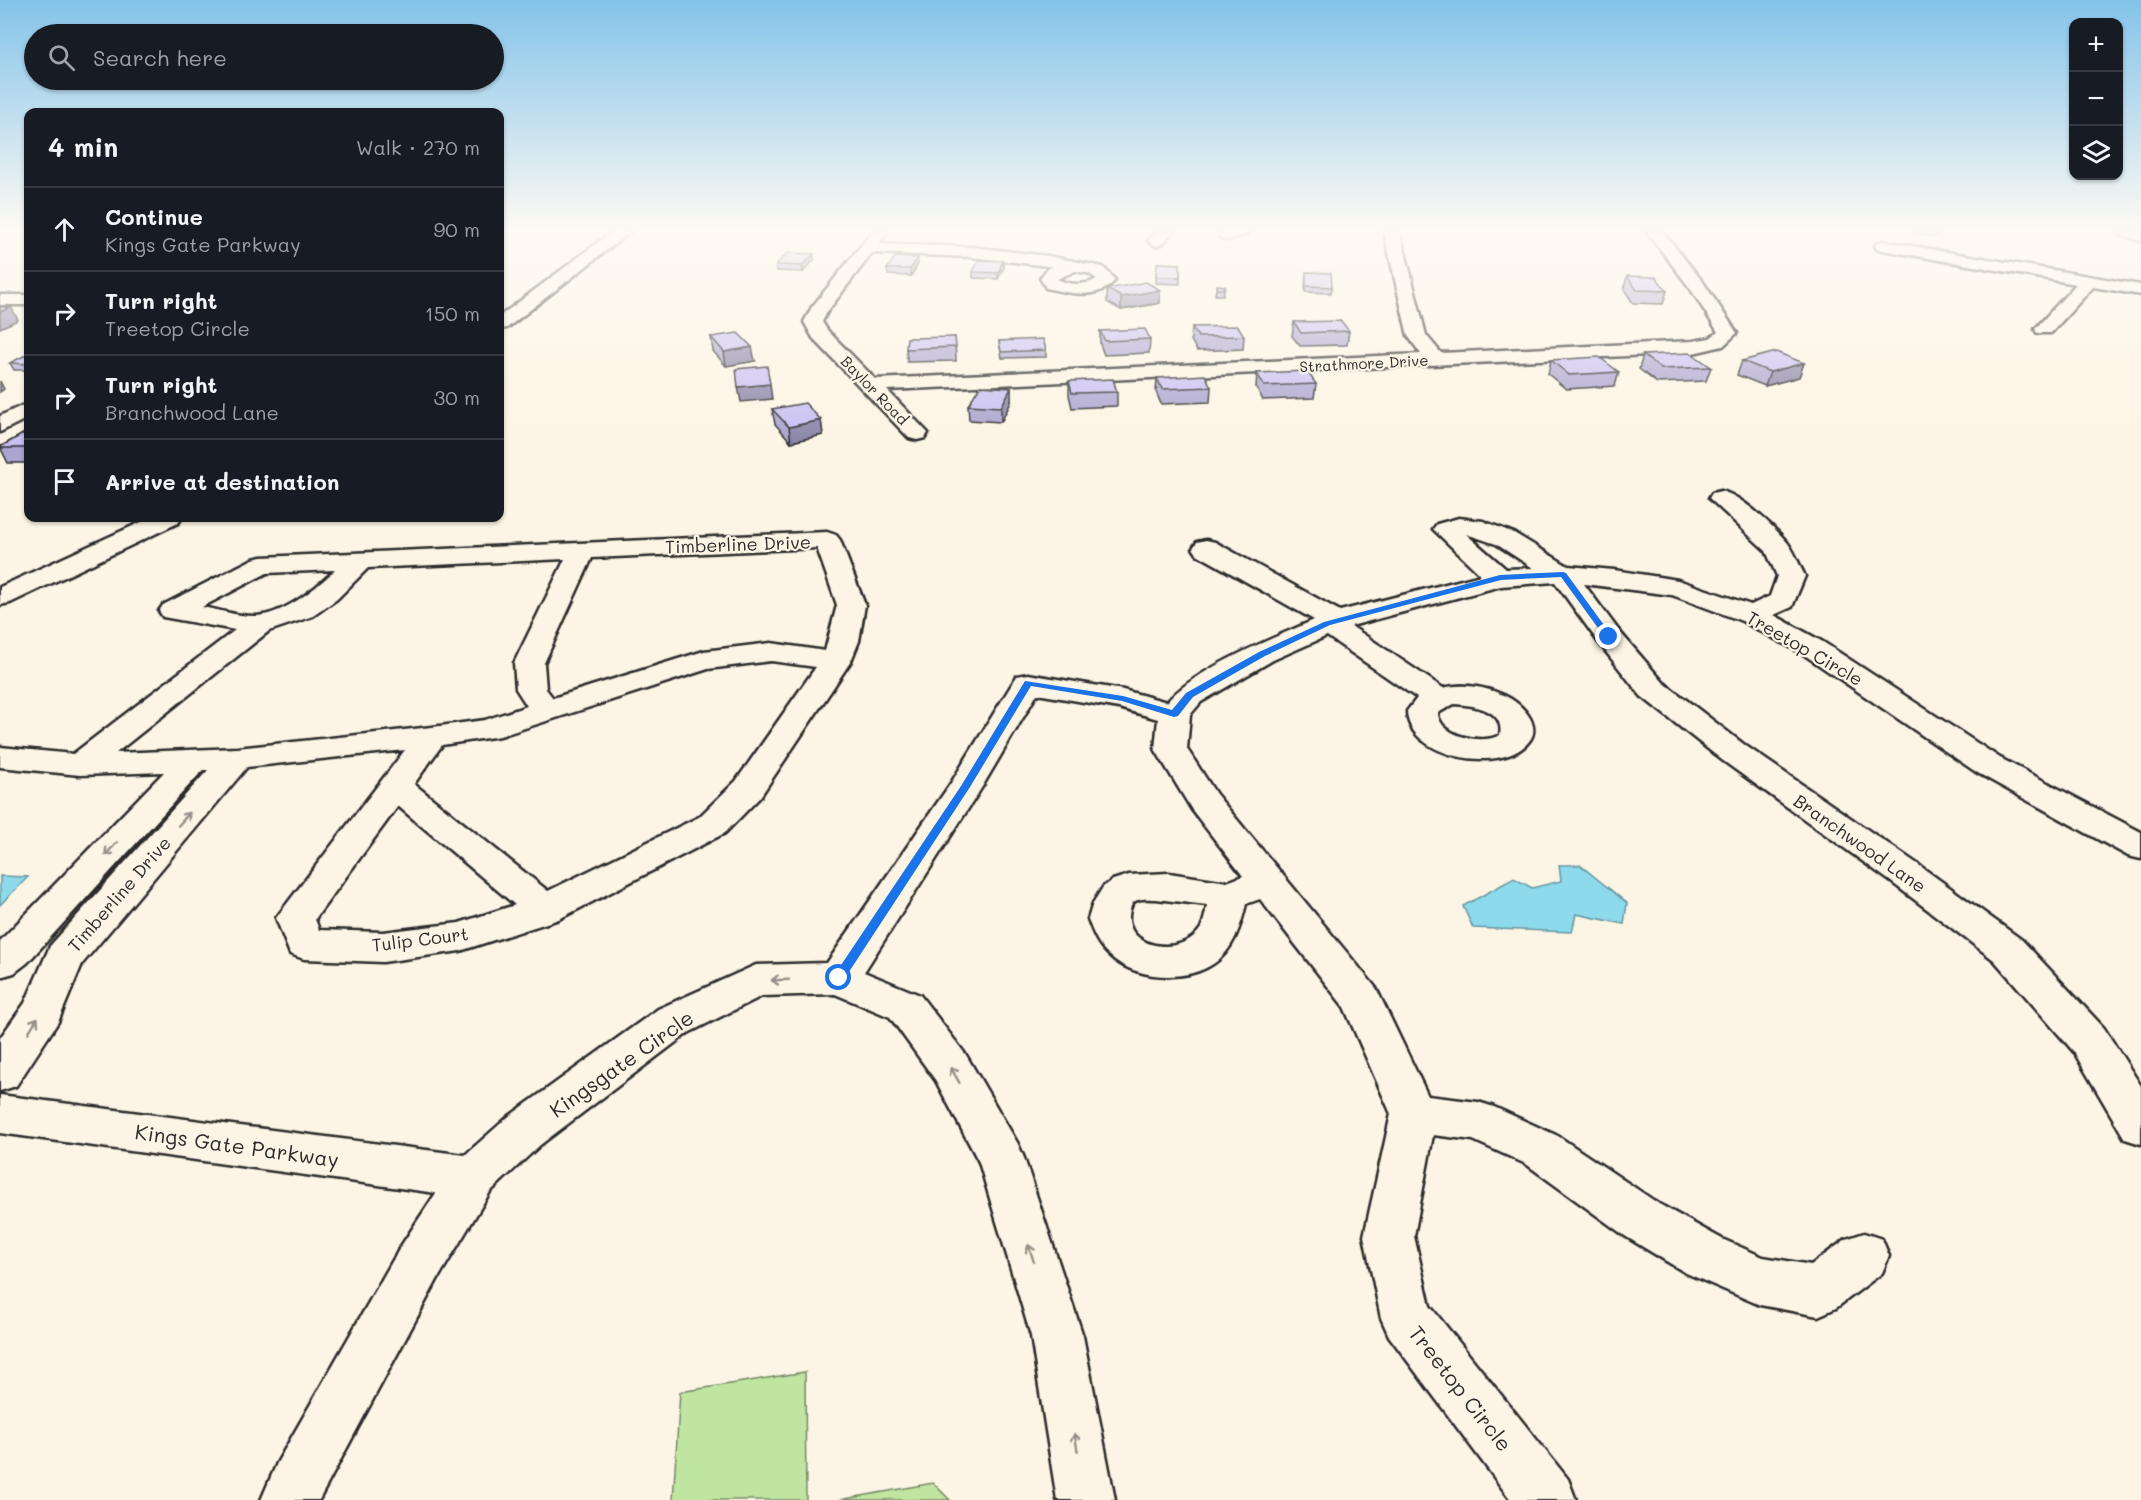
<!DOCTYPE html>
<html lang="en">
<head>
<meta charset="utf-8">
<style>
  body { margin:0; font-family:Mali,sans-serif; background:#242831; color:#f1f3f6 }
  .controls { position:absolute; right:18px; top:18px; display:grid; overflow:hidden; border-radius:12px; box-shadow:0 2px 4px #0004 }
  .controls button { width:54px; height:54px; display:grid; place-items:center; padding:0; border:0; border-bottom:2px solid #363941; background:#171b24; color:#f1f3f6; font:30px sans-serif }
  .stop { position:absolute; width:18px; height:18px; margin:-14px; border:4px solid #1a73e8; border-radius:50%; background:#fff }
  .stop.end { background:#1a73e8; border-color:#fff; box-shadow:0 2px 6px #0008 }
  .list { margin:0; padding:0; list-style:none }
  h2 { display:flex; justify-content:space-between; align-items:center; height:78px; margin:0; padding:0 24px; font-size:26px }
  h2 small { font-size:20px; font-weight:400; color:#9ea1a6 }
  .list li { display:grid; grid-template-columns:39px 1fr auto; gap:18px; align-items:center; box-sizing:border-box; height:84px; padding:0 24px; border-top:2px solid #363941 }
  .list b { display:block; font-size:22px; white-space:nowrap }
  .list p { margin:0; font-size:20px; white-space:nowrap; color:#9ea1a6 }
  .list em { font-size:20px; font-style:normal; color:#9ea1a6 }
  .icon { flex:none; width:33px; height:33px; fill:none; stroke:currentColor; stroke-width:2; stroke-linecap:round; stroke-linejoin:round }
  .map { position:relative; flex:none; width:2141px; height:1500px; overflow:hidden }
  .search { position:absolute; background:#171b24; box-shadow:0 2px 4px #0004; left:24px; top:24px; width:480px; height:66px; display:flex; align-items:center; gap:15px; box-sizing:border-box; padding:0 21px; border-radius:33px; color:#9ea1a6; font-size:22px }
  .panel { position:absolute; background:#171b24; box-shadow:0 2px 4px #0004; left:24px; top:108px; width:480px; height:414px; border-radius:12px }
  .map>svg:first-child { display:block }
  .green { fill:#bfe5a0; stroke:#758866; stroke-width:1.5 }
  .water { fill:#8ddaed; stroke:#66949f; stroke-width:1.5 }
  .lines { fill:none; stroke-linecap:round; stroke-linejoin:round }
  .minor-casing { stroke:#2b2b2b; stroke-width:5 }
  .minor { fill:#fcf5e5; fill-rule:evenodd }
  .wall { fill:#aca5d1; stroke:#2b2b2b; stroke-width:1.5 }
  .shaded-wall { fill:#8c86aa; stroke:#2b2b2b; stroke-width:1.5 }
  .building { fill:#c8c0f3; stroke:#2b2b2b; stroke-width:1.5 }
  .oneway { stroke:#949088 }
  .route { fill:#1a73e8 }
  .labels { text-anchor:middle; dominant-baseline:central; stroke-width:4.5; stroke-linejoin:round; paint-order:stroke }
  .far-street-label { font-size:15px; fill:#2b2b2b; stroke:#fcf5e5 }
  .street-label { font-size:18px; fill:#2b2b2b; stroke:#fcf5e5 }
  .near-street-label { font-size:21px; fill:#2b2b2b; stroke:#fcf5e5 }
</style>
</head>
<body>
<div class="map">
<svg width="2141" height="1500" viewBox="0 0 2141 1500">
  <rect width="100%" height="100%" fill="#fcf5e5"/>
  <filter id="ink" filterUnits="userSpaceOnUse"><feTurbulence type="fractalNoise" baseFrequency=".0167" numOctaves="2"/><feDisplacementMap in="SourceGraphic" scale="12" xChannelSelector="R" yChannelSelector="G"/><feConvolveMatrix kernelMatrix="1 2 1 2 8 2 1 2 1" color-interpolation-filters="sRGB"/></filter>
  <g filter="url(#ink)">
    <!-- green -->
    <g class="green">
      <polygon points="805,1372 806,1500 673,1500 680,1392"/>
      <polygon points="933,1483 950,1500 839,1500"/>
    </g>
    <!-- water -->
    <g class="water">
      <polygon points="1559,865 1580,865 1627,903 1624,924 1576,914 1572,932 1473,928 1463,906 1514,878 1532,888 1561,881"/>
      <polygon points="0,876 28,877 0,905"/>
    </g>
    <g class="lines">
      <!-- minor casing -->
      <g class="minor-casing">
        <g id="minor">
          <polygon points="612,232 630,232 507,328 500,329 500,316"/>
          <path d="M872,232H887L879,244L971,247L1048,256L1103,267L1115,280C1099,301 1068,293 1046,288L1040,278L1048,268L1054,267L1048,266L971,257L872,253L827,312L822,322L828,331L875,379L1421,354L1408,336L1384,232H1400L1426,335L1441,353L1693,341L1710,338L1718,332L1690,288L1647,232H1663L1703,282L1737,333L1723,346L1693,353L887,390L928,433L925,438L917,440L909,438L813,338L804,322L812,307ZM1075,271L1088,273L1097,279C1085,286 1068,285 1057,279Z"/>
          <polygon points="1156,232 1173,232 1162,244 1156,246 1148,241"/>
          <polygon points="1220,232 1248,232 1246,235 1226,240 1221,238 1218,235"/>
          <polygon points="2120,232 2141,232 2141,241 2122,235"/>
          <polygon points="1883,241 2141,285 2141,295 2093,287 2051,333 2037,333 2035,329 2076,284 1877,249 1875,246 1877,243"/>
          <rect x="0" y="295" width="28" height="10"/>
          <polygon points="28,403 28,418 0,432 0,416"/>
          <path d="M1721,491C1742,496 1773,526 1787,542C1795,552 1799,565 1805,576L1792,607L1774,615L1823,642L2000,758L2141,832V859L2128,856L1976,772L1803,654L1742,621L1672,595L1584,584L1619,631L1663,682L1746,746L1916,863L2022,940L2104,1028L2141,1086V1144L2125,1139L2074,1052L1994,960L1890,881L1722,760L1641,696L1599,643L1555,582L1501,586L1351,626L1443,688C1464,682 1493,688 1511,699C1519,704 1525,710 1530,718C1534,726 1535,733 1530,740C1505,776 1407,758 1407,711L1417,698L1327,636L1273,660L1201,702L1190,715L1187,749L1216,794L1376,988L1428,1096L1478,1102L1494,1107L1558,1136L1659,1204L1722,1239L1763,1257L1811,1265L1846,1239L1864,1233L1882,1239L1889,1256L1882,1273L1836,1308L1818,1316L1760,1305L1686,1273L1625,1236L1526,1164L1473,1140L1433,1135L1414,1236L1430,1306L1568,1479L1576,1500H1511L1389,1336L1381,1318L1364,1236L1391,1114L1344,1007L1260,899L1246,904C1241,926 1233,951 1213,964C1185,983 1133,979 1109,955C1098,945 1093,933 1088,919L1093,903L1103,887L1113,880L1129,875L1169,873L1227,882L1243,876L1192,810L1155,749L1158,719L1119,708L1037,694L982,787L864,972L920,995L966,1055L1018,1144L1024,1158L1083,1336L1115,1500H1057L1031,1336L979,1162L936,1081L890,1017L835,994L762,996L688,1033L540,1145L490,1192L437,1280L319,1500H261L277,1463L401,1246L436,1193L0,1133V1095L465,1155L508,1117L658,1009L756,965L827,963L951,783L1017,676L1028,674L1123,690L1167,702C1196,668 1272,639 1314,620L1197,554L1193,548L1197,542L1206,540L1215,542L1340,611L1481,575L1433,529L1437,524L1459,518L1483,521L1514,533L1568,566L1614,570L1678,580L1751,605L1770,596L1777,576L1766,551L1709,498L1712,493ZM1466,534L1496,544L1533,568L1506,569ZM1454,704C1473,705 1505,709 1500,735C1483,745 1439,737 1438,713ZM1156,899L1207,905C1206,912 1204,921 1201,928C1182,959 1120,948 1130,910C1131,905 1133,901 1138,900C1143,898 1151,899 1156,899Z"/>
          <polygon points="150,518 182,518 178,523 10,603 0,605 0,587"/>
          <path d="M827,532L836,535L840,540L865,605L859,641L851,661L760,797L725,833L559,919L460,951L383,962L304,959L290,954L276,918L405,750L247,767L82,964L58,1022L16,1086L0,1091V1038L25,1003L50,946L208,770H203L27,963L14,973L0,977V941L164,772L80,775L0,767V747L73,754L235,630L163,617L159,611L163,605L253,559L262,557ZM817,548L837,605L825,651L771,643L704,651L553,698L546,689L544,663L592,558ZM565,559L514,663L516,689L527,706L485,720L432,727L237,748L116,753L269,631L313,616L337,599L368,568ZM335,570C316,588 285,614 257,616C240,617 219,610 202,607L267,573ZM771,661L816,667L736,781L699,817L548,891L414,784L442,745L500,736L708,669ZM398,806L515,905L459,923L383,932L319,930L315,919Z"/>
        </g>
      </g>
      <!-- minor -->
      <use href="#minor" class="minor"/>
    </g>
    <!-- wall -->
    <g class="wall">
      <polygon points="1912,232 1943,232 1933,237"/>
      <polygon points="814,260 803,272 777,271 776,265"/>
      <polygon points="1003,261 1004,267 998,279 973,278 973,272"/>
      <polygon points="1157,263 1180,264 1180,284 1156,283"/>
      <polygon points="918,264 911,276 888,275 887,269"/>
      <polygon points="1306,272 1332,287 1331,293 1305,292"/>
      <polygon points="1627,276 1667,291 1663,304 1633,303 1624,289"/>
      <polygon points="1225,286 1223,295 1215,295 1216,289"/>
      <polygon points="1107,289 1160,290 1160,303 1121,310 1107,302"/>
      <polygon points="1294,322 1349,331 1347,345 1300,346 1292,336"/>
      <polygon points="1192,327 1244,336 1243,349 1197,351 1191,340"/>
      <polygon points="1100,331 1150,339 1149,353 1104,355 1100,344"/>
      <polygon points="711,337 755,361 726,366 713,351"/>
      <polygon points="955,337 956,361 907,362 906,349"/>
      <polygon points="999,341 1046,350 1046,357 1002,358"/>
      <polygon points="28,354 28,370 14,370 10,363"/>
      <polygon points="1643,355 1711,367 1706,381 1657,383 1639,369"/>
      <polygon points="1551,360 1619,372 1615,386 1566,389 1548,374"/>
      <polygon points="1742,361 1804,363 1799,377 1765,386 1737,375"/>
      <polygon points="1257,373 1316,384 1314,398 1263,400 1256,387"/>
      <polygon points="1157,378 1211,387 1210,402 1161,404 1156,392"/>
      <polygon points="1069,381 1117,392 1117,406 1072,408 1069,395"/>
      <polygon points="1011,388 1011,402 1001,422 969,420 968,405"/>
      <polygon points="772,409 821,420 823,435 791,442 775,424"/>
      <polygon points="28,431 28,463 8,463 0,447"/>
    </g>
    <!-- shaded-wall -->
    <g class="shaded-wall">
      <polygon points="1935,232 1943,232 1933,237"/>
      <polygon points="814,254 814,260 803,272 802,266"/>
      <polygon points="918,258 918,264 911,276 910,269"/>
      <polygon points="1003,261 1004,267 998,279 998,273"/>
      <polygon points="1160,290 1160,303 1121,310 1121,297"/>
      <polygon points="11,307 18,320 0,328 0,312"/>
      <polygon points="752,347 755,361 726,366 724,352"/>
      <polygon points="1804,363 1799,377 1765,386 1770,372"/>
      <polygon points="0,381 4,389 0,392"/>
      <polygon points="770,384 772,399 741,402 738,387"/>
      <polygon points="1011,388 1011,402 1001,422 1001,407"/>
      <polygon points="821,420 823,435 791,442 789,427"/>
    </g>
    <!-- building -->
    <g class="building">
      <polygon points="788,253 814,254 802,266 776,265"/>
      <polygon points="895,257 918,258 910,269 887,269"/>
      <polygon points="979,260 1003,261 998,273 973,272"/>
      <polygon points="1157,263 1180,264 1180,277 1156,277"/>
      <polygon points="1306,272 1331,273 1332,287 1306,286"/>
      <polygon points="1627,276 1656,277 1667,291 1637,290"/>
      <polygon points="1146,282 1160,290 1121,297 1107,289"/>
      <polygon points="1217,285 1225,286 1224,289 1216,289"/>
      <polygon points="0,307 11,307 0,312"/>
      <polygon points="1341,321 1349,331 1301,333 1294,322"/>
      <polygon points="1238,326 1244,336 1198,337 1192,327"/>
      <polygon points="1145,329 1150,339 1105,341 1100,331"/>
      <polygon points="738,333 752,347 724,352 711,337"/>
      <polygon points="955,337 956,347 906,349 907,338"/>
      <polygon points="1043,339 1046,350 1001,352 999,341"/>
      <polygon points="1776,352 1804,363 1770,372 1742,361"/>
      <polygon points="1691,353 1711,367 1661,369 1643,355"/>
      <polygon points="28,354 28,364 10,363"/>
      <polygon points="1599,357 1619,372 1569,375 1551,360"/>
      <polygon points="767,366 770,384 738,387 736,369"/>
      <polygon points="1307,371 1316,384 1264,386 1257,373"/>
      <polygon points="1205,375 1211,387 1162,389 1157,378"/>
      <polygon points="1113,379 1117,392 1072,393 1069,381"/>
      <polygon points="980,386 1011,388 1001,407 968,405"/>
      <polygon points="805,403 821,420 789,427 772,409"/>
      <polygon points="28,431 28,448 0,448 0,447"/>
    </g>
    <!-- one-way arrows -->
    <defs><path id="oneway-shaft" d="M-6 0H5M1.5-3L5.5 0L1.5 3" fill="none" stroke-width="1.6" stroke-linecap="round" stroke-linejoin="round" transform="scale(1.5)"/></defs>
    <g class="oneway">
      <use href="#oneway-shaft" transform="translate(184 819) rotate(-49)"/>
      <use href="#oneway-shaft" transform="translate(111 849) rotate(133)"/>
      <use href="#oneway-shaft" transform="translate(780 980) rotate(178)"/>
      <use href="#oneway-shaft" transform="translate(33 1025) rotate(-58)"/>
      <use href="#oneway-shaft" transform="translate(955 1075) rotate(-120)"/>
      <use href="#oneway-shaft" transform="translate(1031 1253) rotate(-108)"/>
      <use href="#oneway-shaft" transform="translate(1076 1442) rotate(-100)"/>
    </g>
  </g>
  <!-- sky -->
  <linearGradient id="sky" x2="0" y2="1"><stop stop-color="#83c3ea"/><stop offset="0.52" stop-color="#fefaf3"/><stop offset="1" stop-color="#fefaf3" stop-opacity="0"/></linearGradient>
  <rect width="2141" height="442" fill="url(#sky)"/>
  <!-- route -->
  <polygon class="route" points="1563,572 1566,573 1612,636 1612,639 1606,639 1561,577 1501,580 1330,625 1265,656 1193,697 1178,716 1174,717 1122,701 1031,686 970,787 843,981 835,981 835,974 961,786 1025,681 1123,696 1172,710 1186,693 1259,652 1324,622 1500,575"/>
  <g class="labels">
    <!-- far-street labels -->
    <g class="far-street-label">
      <text transform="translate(1364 363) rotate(-3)">Strathmore Drive</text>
      <text transform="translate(875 390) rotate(46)">Baylor Road</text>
    </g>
    <!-- street labels -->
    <g class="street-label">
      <text transform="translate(738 544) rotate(-2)">Timberline Drive</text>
      <text transform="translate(1805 648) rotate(30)">Treetop Circle</text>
      <text transform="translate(1860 843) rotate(35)">Branchwood Lane</text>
      <text transform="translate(119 894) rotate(-49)">Timberline Drive</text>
      <text transform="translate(420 939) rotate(-7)">Tulip Court</text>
    </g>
    <!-- near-street labels -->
    <g class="near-street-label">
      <text transform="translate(621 1063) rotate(-35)">Kingsgate Circle</text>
      <text transform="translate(237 1145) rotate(8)">Kings Gate Parkway</text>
      <text transform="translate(1461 1388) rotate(52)">Treetop Circle</text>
    </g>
  </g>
</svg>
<div class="controls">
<button>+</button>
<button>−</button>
<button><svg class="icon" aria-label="layers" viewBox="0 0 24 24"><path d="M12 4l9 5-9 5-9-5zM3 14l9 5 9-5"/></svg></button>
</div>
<div class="stop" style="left:839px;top:978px"></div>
<div class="stop end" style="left:1609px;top:637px"></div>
<div class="search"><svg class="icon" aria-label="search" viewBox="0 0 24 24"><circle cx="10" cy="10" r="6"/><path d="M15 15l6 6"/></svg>Search here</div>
<section class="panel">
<h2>4 min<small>Walk · 270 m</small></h2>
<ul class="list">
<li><svg class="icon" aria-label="ahead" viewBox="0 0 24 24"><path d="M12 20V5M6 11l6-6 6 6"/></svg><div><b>Continue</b><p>Kings Gate Parkway</p></div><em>90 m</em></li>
<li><svg class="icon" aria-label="right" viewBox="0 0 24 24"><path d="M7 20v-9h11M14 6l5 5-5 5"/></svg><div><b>Turn right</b><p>Treetop Circle</p></div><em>150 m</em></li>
<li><svg class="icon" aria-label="right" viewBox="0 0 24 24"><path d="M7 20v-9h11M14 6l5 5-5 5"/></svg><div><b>Turn right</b><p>Branchwood Lane</p></div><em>30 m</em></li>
<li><svg class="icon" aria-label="arrive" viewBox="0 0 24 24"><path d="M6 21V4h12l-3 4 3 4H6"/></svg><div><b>Arrive at destination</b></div></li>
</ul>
</section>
</div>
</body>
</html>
